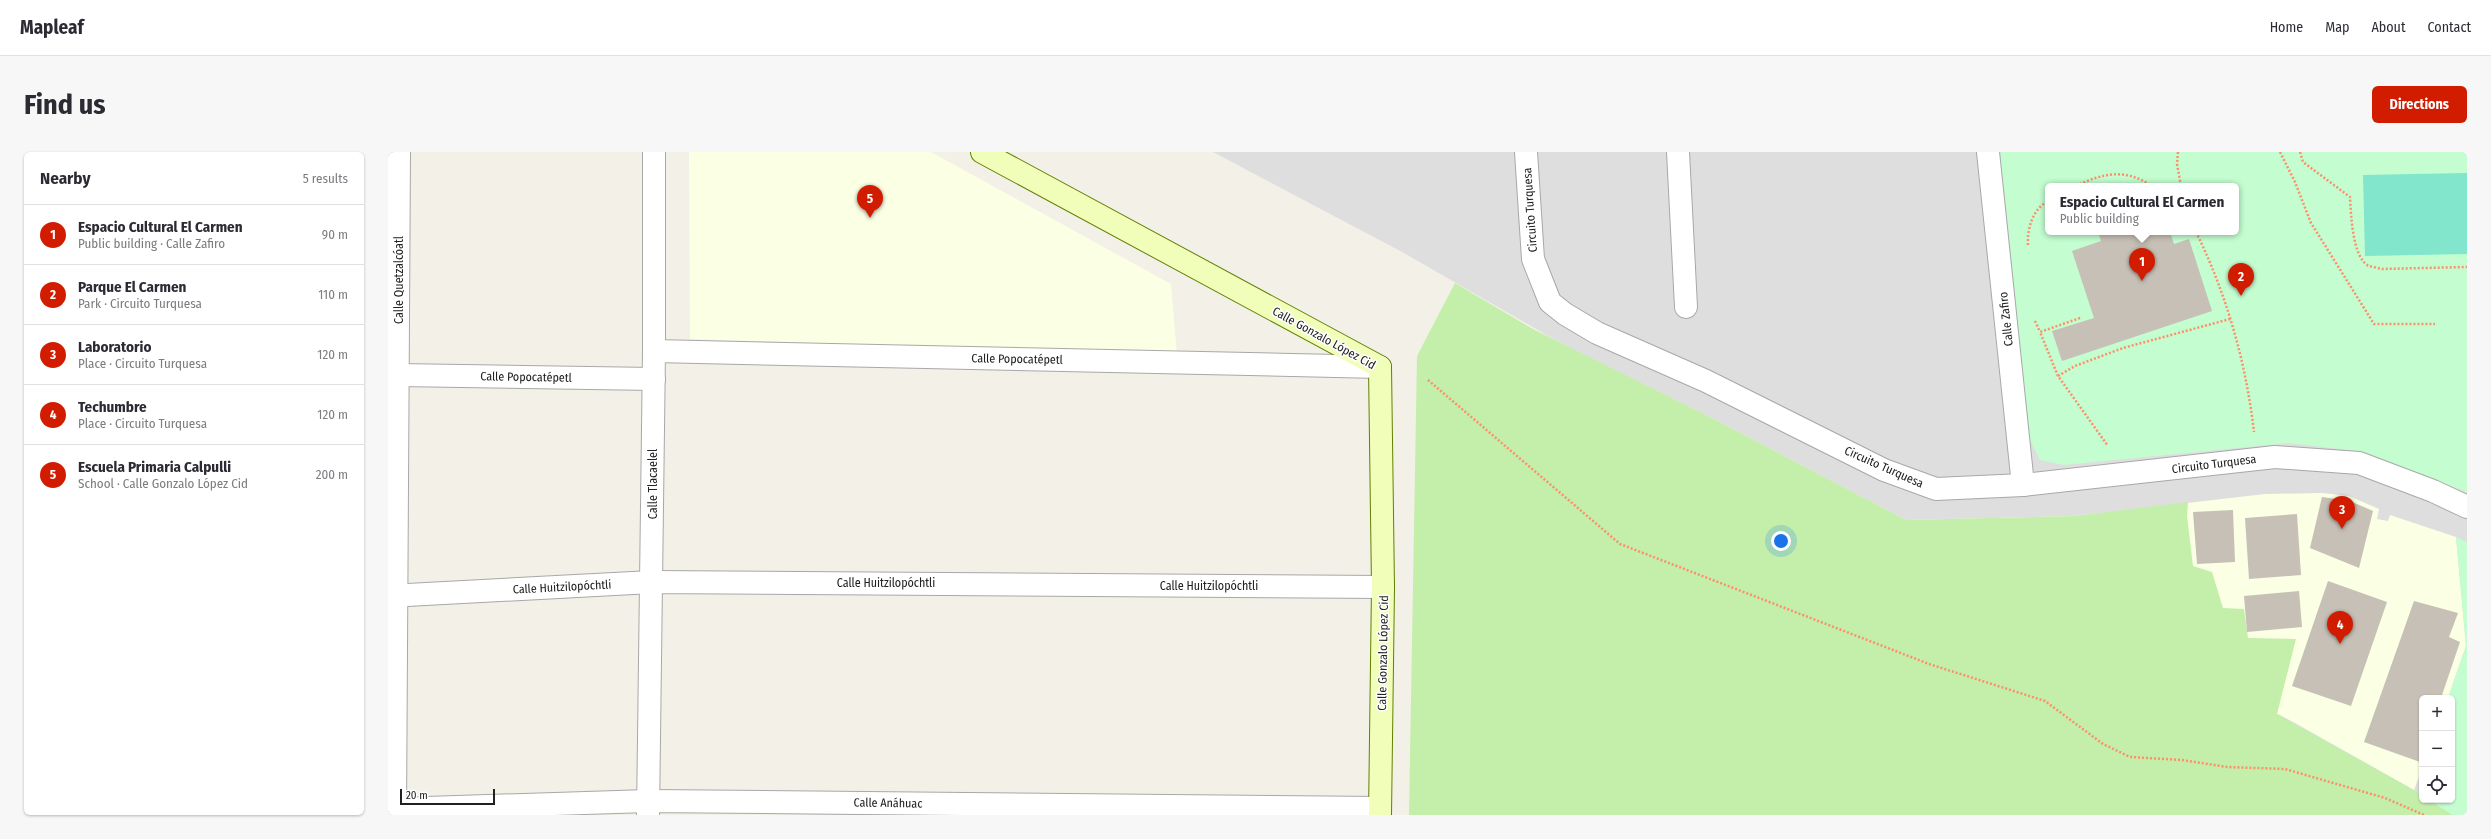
<!DOCTYPE html>
<html lang="en">
<head>
<meta charset="utf-8">
<style>
  body { margin:0; font-family:"Fira Sans Condensed",sans-serif; background:#f7f7f7; color:#2b2b33 }
  .controls { position:absolute; right:12px; bottom:12px; display:grid; overflow:hidden; border-radius:6px; box-shadow:0 1px 3px #0004 }
  .controls button { width:36px; height:36px; display:grid; place-items:center; padding:0; border:0; border-bottom:1px solid #e1e1e2; background:#fff; color:#2b2b33; font:20px sans-serif }
  .scale { position:absolute; left:12px; bottom:10px; width:95px; box-sizing:border-box; padding-left:4px; border:2px solid #212121; border-top:0; font-size:11px; line-height:14px; white-space:nowrap; color:#212121; -webkit-text-stroke:3px #fff; paint-order:stroke }
  .you { position:absolute; left:1393px; top:389px; width:14px; height:14px; margin:-10px; border:3px solid #fff; border-radius:50%; background:#1a73e8; box-shadow:0 0 0 6px #1a73e833 }
  .badge { display:grid; place-items:center; width:26px; height:26px; border-radius:50%; background:#d21c00; color:#fff; font-size:13px; font-weight:700 }
  .pin { position:absolute; translate:-50% -33px; filter:drop-shadow(0 1px 2px #0008) }
  .pin::after { content:''; position:absolute; top:21px; width:14px; height:12px; background:inherit; clip-path:polygon(0 0,100% 0,50% 100%) }
  .popup { position:absolute; left:1657px; top:31px; width:194px; height:52px; box-sizing:border-box; display:grid; place-content:center; border-radius:6px; background:#fff; filter:drop-shadow(0 1px 3px #0005); font-size:13px; white-space:nowrap; color:#7c7c81 }
  .popup b { font-size:15px; color:#2b2b33 }
  .popup::after { content:''; position:absolute; left:50%; top:100%; margin-left:-8px; border:8px solid transparent; border-top-color:#fff }
  .list { margin:0; padding:0; list-style:none }
  h2 { display:flex; justify-content:space-between; align-items:center; height:52px; margin:0; padding:0 16px; font-size:17px }
  h2 small { font-size:13px; font-weight:400; color:#7c7c81 }
  .list li { display:grid; grid-template-columns:26px 1fr auto; gap:12px; align-items:center; box-sizing:border-box; height:60px; padding:0 16px; border-top:1px solid #e1e1e2 }
  .list b { display:block; font-size:15px; white-space:nowrap }
  .list p { margin:0; font-size:13px; white-space:nowrap; color:#7c7c81 }
  .list em { font-size:13px; font-style:normal; color:#7c7c81 }
  .icon { flex:none; width:22px; height:22px; fill:none; stroke:currentColor; stroke-width:2; stroke-linecap:round; stroke-linejoin:round }
  .map { position:relative; flex:none; width:2079px; height:663px; overflow:hidden; border-radius:6px }
  header { display:flex; align-items:center; gap:24px; box-sizing:border-box; height:56px; padding:0 20px; background:#fff; border-bottom:1px solid #e1e1e2 }
  header strong { font-size:19px }
  nav { display:flex; gap:22px; margin-inline-start:auto; font-size:14px }
  .intro { display:flex; align-items:center; justify-content:space-between; box-sizing:border-box; height:96px; padding:0 24px }
  h1 { margin:0; font-size:28px }
  .button { padding:10px 18px; border-radius:6px; background:#d21c00; color:#fff; font-size:14px; font-weight:700 }
  main { display:flex; gap:24px; padding:0 24px }
  aside { flex:1; background:#fff; border-radius:6px; box-shadow:0 1px 3px #0004 }
  .map>svg:first-child { display:block }
  .residential { fill:#dfdede; fill-rule:evenodd }
  .education { fill:#fbffe3 }
  .grass { fill:#c3efab }
  .park { fill:#c3fdd0; fill-rule:evenodd }
  .pitch { fill:#81e6cc }
  .building { fill:#c7c0b6 }
  .lines { fill:none; stroke-linecap:round; stroke-linejoin:round }
  .street-casing { stroke:#a8a8a8; stroke-width:24 }
  .secondary-casing { stroke:#628000; stroke-width:24 }
  .path { stroke:#ff8e6b; stroke-width:2.5; stroke-dasharray:2 2; stroke-linecap:butt }
  .street { stroke:#fff; stroke-width:22 }
  .secondary { stroke:#f1feba; stroke-width:22 }
  .labels { text-anchor:middle; dominant-baseline:central; stroke-width:3; stroke-linejoin:round; paint-order:stroke }
  .street-label { font-size:12px; fill:#212121; stroke:#fff }
</style>
</head>
<body>
<header>
<strong>Mapleaf</strong>
<nav><a>Home</a><a>Map</a><a>About</a><a>Contact</a></nav>
</header>
<div class="intro"><h1>Find us</h1><a class="button">Directions</a></div>
<main>
<aside>
<h2>Nearby<small>5 results</small></h2>
<ul class="list">
<li><span class="badge">1</span><div><b>Espacio Cultural El Carmen</b><p>Public building · Calle Zafiro</p></div><em>90 m</em></li>
<li><span class="badge">2</span><div><b>Parque El Carmen</b><p>Park · Circuito Turquesa</p></div><em>110 m</em></li>
<li><span class="badge">3</span><div><b>Laboratorio</b><p>Place · Circuito Turquesa</p></div><em>120 m</em></li>
<li><span class="badge">4</span><div><b>Techumbre</b><p>Place · Circuito Turquesa</p></div><em>120 m</em></li>
<li><span class="badge">5</span><div><b>Escuela Primaria Calpulli</b><p>School · Calle Gonzalo López Cid</p></div><em>200 m</em></li>
</ul>
</aside>
<div class="map">
<svg width="2079" height="663" viewBox="0 0 2079 663">
  <rect width="100%" height="100%" fill="#f2f0e7"/>
  <!-- residential -->
  <path class="residential" d="M825,0H2079V663L2034,648H2064V546H2034V648L1518,368L1322,265L1181,196L1016,101ZM1660,34H1848V80H1660Z"/>
  <!-- education -->
  <g class="education">
    <polygon points="301,0 543,0 783,132 789,203 302,187"/>
    <polygon points="1934,341 1961,344 1991,357 1989,367 2000,369 2002,363 2068,385 2078,494 2060,546 2034,546 2034,617 2026,638 1907,571 1518,368 1687,364 1877,342"/>
  </g>
  <!-- grass -->
  <polygon class="grass" points="1067,131 1143,176 1322,265 1518,368 1687,364 1800,350 1799,364 1805,414 1824,420 1835,456 1856,457 1860,486 1908,487 1889,562 2033,642 2034,648 2042,648 2065,663 1021,663 1029,204"/>
  <!-- park -->
  <g class="park">
    <path d="M1612,0H2079V340L1969,299L1900,291L1676,313L1652,308L1642,288ZM1660,34H1848V80H1660Z"/>
    <polygon points="2068,385 2079,390 2079,663 2065,663 2041,648 2064,648 2064,546 2060,546 2078,494"/>
  </g>
  <!-- pitch -->
  <polygon class="pitch" points="2079,21 2079,102 1977,104 1975,23"/>
  <!-- building -->
  <g class="building">
    <polygon points="1710,80 1782,80 1786,92 1801,87 1824,159 1674,209 1664,179 1706,166 1684,99 1713,89"/>
    <polygon points="1934,345 1962,349 1985,359 1971,416 1922,396"/>
    <polygon points="1845,358 1847,410 1809,412 1805,360"/>
    <polygon points="1909,362 1913,423 1861,427 1857,366"/>
    <polygon points="1940,429 1999,450 1963,554 1904,534"/>
    <polygon points="1911,439 1914,475 1859,480 1856,444"/>
    <polygon points="2026,449 2070,461 2061,485 2072,490 2053,546 2034,546 2034,603 2032,610 1976,590"/>
  </g>
  <g class="lines">
    <!-- street casing -->
    <g class="street-casing">
      <g id="street">
        <polyline points="1138,0 1145,107 1162,150 1177,162 1209,181 1318,229 1496,318 1548,337 1635,333 1887,305 1971,311 2045,339 2079,355"/>
        <polyline points="1290,0 1298,155"/>
        <polyline points="1600,0 1635,333"/>
        <polyline points="266,199 992,215"/>
        <polyline points="10,223 266,227"/>
        <polyline points="0,444 264,430 995,435"/>
        <polyline points="7,657 260,649 992,656"/>
        <polyline points="7,663 11,0"/>
        <polyline points="260,663 266,199 266,0"/>
      </g>
    </g>
    <!-- secondary casing -->
    <g class="secondary-casing">
      <polyline id="secondary" points="594,0 992,215 995,435 992,663"/>
    </g>
    <!-- path -->
    <g class="path">
      <polyline points="1790,0 1789,12 1793,34"/>
      <polyline points="1892,0 1907,30 1923,71 1986,172 2047,172"/>
      <path d="M1912,0L1915,10L1962,45C1963,61 1964,106 1981,114C1985,115 1990,116 1994,117L2079,115"/>
      <path d="M1688,34C1715,21 1737,16 1764,34"/>
      <path d="M1808,80C1839,143 1858,211 1866,280"/>
      <path d="M1640,93C1639,76 1645,57 1660,49"/>
      <polyline points="1692,166 1652,180 1670,224 1720,294"/>
      <polyline points="1647,169 1652,180"/>
      <polyline points="1670,224 1687,214 1735,196 1842,167"/>
      <polyline points="1040,228 1232,392 1541,512 1657,549 1715,592 1742,605 1794,608 1839,615 1897,617 1997,646 2036,663"/>
    </g>
    <!-- street -->
    <use href="#street" class="street"/>
    <!-- secondary -->
    <use href="#secondary" class="secondary"/>
  </g>
  <g class="labels">
    <!-- street labels -->
    <g class="street-label">
      <text transform="translate(1142 58) rotate(-94)">Circuito Turquesa</text>
      <text transform="translate(11 128) rotate(-90)">Calle Quetzalcóatl</text>
      <text transform="translate(1618 167) rotate(-96)">Calle Zafiro</text>
      <text transform="translate(936 186) rotate(29)">Calle Gonzalo López Cid</text>
      <text transform="translate(629 207) rotate(1)">Calle Popocatépetl</text>
      <text transform="translate(138 225) rotate(1)">Calle Popocatépetl</text>
      <text transform="translate(1826 312) rotate(-7)">Circuito Turquesa</text>
      <text transform="translate(1496 315) rotate(24)">Circuito Turquesa</text>
      <text transform="translate(265 332) rotate(-90)">Calle Tlacaelel</text>
      <text x="498" y="431">Calle Huitzilopóchtli</text>
      <text x="821" y="434">Calle Huitzilopóchtli</text>
      <text transform="translate(174 435) rotate(-3)">Calle Huitzilopóchtli</text>
      <text transform="translate(995 501) rotate(-89)">Calle Gonzalo López Cid</text>
      <text transform="translate(500 651) rotate(1)">Calle Anáhuac</text>
    </g>
  </g>
</svg>
<div class="controls">
<button>+</button>
<button>−</button>
<button><svg class="icon" aria-label="locate" viewBox="0 0 24 24"><circle cx="12" cy="12" r="6"/><path d="M12 2v4M12 18v4M2 12h4M18 12h4"/></svg></button>
</div>
<div class="scale">20 m</div>
<div class="you"></div>
<div class="pin badge" style="left:1754px;top:129px">1</div>
<div class="popup"><b>Espacio Cultural El Carmen</b>Public building</div>
<div class="pin badge" style="left:1853px;top:144px">2</div>
<div class="pin badge" style="left:1954px;top:377px">3</div>
<div class="pin badge" style="left:1952px;top:492px">4</div>
<div class="pin badge" style="left:482px;top:66px">5</div>
</div>
</main>
</body>
</html>
